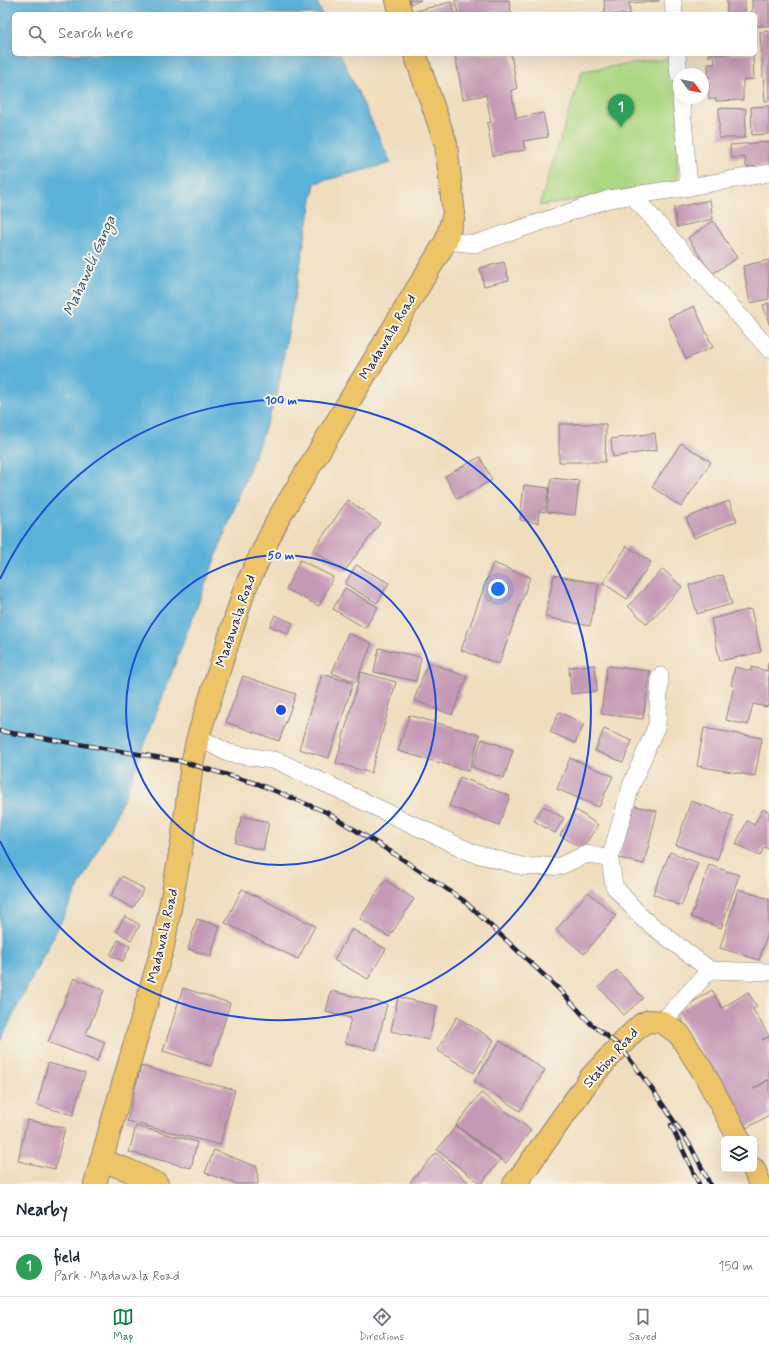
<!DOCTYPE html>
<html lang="en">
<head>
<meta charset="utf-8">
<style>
  body { margin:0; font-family:Mynerve,sans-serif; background:#f2f2f3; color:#1f2937 }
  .controls { position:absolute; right:12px; bottom:12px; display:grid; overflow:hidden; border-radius:6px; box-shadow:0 4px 16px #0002 }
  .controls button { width:36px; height:36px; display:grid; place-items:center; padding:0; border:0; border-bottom:1px solid #e0e1e3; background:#fff; color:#1f2937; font:20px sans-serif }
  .compass { position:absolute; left:673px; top:68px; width:36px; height:36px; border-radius:50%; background:#fff; box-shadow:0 4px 16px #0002; rotate:123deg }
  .you { position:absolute; left:498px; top:589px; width:14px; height:14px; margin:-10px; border:3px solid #fff; border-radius:50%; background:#1a73e8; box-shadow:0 0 0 6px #1a73e833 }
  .badge { display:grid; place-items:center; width:26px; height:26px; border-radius:50%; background:#0b8043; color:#fff; font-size:13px; font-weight:700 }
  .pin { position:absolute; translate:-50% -33px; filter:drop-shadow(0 1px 2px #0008) }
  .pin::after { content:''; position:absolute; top:21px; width:14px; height:12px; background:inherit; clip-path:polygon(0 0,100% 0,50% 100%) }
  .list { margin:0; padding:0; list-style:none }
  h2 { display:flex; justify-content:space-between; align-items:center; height:52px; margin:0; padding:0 16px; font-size:17px }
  h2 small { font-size:13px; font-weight:400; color:#747a83 }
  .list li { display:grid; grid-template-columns:26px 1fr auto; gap:12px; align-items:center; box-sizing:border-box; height:60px; padding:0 16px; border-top:1px solid #e0e1e3 }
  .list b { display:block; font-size:15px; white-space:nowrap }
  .list p { margin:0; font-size:13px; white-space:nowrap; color:#747a83 }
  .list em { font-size:13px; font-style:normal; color:#747a83 }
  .icon { flex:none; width:22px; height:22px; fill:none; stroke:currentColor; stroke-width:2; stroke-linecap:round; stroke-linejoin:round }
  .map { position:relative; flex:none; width:769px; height:1184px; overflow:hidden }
  .search { position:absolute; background:#fff; box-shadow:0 4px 16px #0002; left:12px; right:12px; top:12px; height:44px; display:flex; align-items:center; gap:10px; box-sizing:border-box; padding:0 14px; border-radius:6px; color:#747a83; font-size:15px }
  .sheet { height:112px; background:#fff }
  nav { display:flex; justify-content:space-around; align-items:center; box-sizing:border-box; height:56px; border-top:1px solid #e0e1e3; background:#fff; font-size:11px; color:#747a83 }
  nav a { display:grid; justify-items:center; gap:2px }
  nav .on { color:#0b8043 }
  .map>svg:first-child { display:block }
  .green { fill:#acd782; stroke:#677c5e }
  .water { fill:#5cb1d8; stroke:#3f6a8a }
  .building { fill:#c599b6 }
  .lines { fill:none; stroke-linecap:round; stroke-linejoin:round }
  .minor-casing { stroke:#89807c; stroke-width:18 }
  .primary-casing { stroke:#89807c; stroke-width:24 }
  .minor { stroke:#fff; stroke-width:17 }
  .primary { stroke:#eec469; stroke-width:22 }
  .rail-casing { stroke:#22223b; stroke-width:4.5 }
  .rail { stroke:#f7f3e8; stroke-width:3; stroke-dasharray:9; stroke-linecap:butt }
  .ring { fill:none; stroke:#1d4ed8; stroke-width:2 }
  .labels { text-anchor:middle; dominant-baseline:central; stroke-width:4; stroke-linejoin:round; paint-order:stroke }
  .street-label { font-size:14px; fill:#22223b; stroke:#f7f3e8 }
  .water-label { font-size:15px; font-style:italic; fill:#365472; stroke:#f7f3e8 }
  .centre { fill:#1d4ed8; stroke:#f7f3e8; stroke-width:2 }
  .ring-label { font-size:12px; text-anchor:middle; font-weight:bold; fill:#1d4ed8; stroke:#f7f3e8; stroke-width:4; stroke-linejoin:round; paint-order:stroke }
</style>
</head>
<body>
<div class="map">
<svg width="769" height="1184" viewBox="0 0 769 1184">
  <rect width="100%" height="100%" fill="#f7f3e8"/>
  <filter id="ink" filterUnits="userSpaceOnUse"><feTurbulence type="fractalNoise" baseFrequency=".025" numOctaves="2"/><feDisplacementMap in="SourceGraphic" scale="8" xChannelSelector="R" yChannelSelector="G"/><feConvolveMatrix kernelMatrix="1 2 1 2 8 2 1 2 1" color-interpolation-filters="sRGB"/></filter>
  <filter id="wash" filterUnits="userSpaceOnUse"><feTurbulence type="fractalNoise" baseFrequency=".012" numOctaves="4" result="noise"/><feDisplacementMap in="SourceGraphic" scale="16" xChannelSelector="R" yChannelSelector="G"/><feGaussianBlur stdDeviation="0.9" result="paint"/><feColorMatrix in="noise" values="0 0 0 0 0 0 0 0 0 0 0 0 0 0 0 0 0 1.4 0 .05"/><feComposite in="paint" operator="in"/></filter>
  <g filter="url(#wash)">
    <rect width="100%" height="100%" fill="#f0ddbd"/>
    <!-- green -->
    <polygon class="green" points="679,57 677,183 539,206 582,71"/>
    <!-- water -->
    <polygon class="water" points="0,0 316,0 322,14 14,14 14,54 340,54 391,163 315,183 276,399 124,798 0,1041"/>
    <g id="blocks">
      <!-- building -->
      <g class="building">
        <polygon points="409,0 421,0 411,4"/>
        <polygon points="455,0 509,0 511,14 458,14"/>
        <polygon points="604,0 659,0 659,1 629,3 630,14 605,14"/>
        <rect x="727" y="0" width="18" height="14"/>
        <polygon points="752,0 769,0 769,26 755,26 755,14 752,14"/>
        <polygon points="451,2 454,14 416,14 416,11"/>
        <polygon points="769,31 769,101 765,101 760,32"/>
        <polygon points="455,54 511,54 517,89 511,90 516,118 543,113 548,137 523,141 525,150 493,156 487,123 491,122 486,95 463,99"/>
        <polygon points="708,54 754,54 754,56 753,56 754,79 743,80 743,100 716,101 716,99 709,99 708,64 715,64 714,56 708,56"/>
        <polygon points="769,106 769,134 752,135 751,107"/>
        <polygon points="719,108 746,109 745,138 719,138"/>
        <polygon points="769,142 769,166 746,167 745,157 731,158 730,145"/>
        <polygon points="710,200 713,219 677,227 674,208"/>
        <polygon points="713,221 737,258 712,274 688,238"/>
        <polygon points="769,260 769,299 750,303 743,266"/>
        <polygon points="504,262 509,280 484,286 480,268"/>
        <polygon points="769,303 769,324 763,305"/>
        <polygon points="694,306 713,347 686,359 668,318"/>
        <polygon points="559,424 606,424 605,462 559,462"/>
        <polygon points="655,433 657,450 613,457 611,439"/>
        <polygon points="681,443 711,462 681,507 652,487"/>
        <polygon points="480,457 492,480 457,499 445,476"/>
        <polygon points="551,478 579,481 575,515 547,512"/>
        <polygon points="524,485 549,488 545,512 539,511 538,523 520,520"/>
        <polygon points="348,500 380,523 344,572 313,550"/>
        <polygon points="729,501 737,521 694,538 686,518"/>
        <polygon points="627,546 651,562 627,599 603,583"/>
        <polygon points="300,560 333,577 319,606 286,589"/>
        <polygon points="493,563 530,577 499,664 461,650"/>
        <polygon points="356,565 389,583 377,603 345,584"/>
        <polygon points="663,569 682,587 647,624 628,606"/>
        <polygon points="554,575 599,584 590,626 545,617"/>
        <polygon points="723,575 732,604 697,614 689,585"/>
        <polygon points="345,588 378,607 365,628 333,609"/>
        <polygon points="751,609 761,652 720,661 711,619"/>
        <polygon points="275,615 293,623 288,634 270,626"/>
        <polygon points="348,633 372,643 356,682 332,673"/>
        <polygon points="379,648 421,657 416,681 374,672"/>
        <polygon points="428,662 467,677 452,715 414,700"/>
        <polygon points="768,663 769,699 767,707 753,704 748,725 726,720 734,686 731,685 735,667 751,671 752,667 767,671"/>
        <polygon points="595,665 597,691 571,694 569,667"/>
        <polygon points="607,666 650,671 643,719 601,714"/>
        <polygon points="361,672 396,682 371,773 336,763"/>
        <polygon points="322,674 353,683 329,758 299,749"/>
        <polygon points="243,676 296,694 279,741 226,722"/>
        <polygon points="559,712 584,724 575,743 550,732"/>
        <polygon points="409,715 480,735 469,771 398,751"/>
        <polygon points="704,728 762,738 755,776 697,766"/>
        <polygon points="604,729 632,741 623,762 595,751"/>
        <polygon points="482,739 513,750 504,778 472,767"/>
        <polygon points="570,758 613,776 599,807 557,789"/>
        <polygon points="460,777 510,796 499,825 449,806"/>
        <polygon points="691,801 733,816 717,860 676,845"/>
        <polygon points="631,805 657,811 644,864 619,858"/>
        <polygon points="543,806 564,818 555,833 534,821"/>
        <polygon points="763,809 769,812 769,849 764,847 760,856 736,844 747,821 754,825"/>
        <polygon points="576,810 598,825 582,849 560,835"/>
        <polygon points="242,816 269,822 263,850 235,843"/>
        <polygon points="670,852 698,863 681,906 653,894"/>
        <polygon points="709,865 739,875 721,928 691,917"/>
        <polygon points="122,876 144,889 133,908 111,896"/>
        <polygon points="385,880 414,899 389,937 360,919"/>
        <polygon points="242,889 315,926 298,959 225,923"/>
        <polygon points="738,889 769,899 769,930 759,960 720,948"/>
        <polygon points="588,892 616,916 584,954 556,930"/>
        <polygon points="125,916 140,925 131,940 116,931"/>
        <polygon points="197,919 220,926 211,956 188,949"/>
        <polygon points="352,929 386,949 368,979 334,960"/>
        <polygon points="118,940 130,946 123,961 110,955"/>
        <polygon points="617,970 643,998 624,1015 599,987"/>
        <polygon points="74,978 104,990 86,1034 105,1042 97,1061 48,1042"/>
        <polygon points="183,988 230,1003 211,1066 163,1051"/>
        <polygon points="712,990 722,1008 748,992 757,1007 753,1009 769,1036 762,1040 769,1036 769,1079 753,1089 769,1080 769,1115 747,1128 677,1012"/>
        <polygon points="331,991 387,1004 376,1050 345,1043 351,1018 326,1012"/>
        <polygon points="398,997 437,1006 429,1040 391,1031"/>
        <polygon points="457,1017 494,1040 474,1073 437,1050"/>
        <polygon points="500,1041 545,1070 520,1111 474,1081"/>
        <polygon points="48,1063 85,1073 73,1115 37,1105"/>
        <polygon points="141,1066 235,1090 220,1145 127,1121"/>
        <polygon points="481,1093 531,1130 506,1163 456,1125"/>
        <polygon points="27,1120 65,1128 55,1169 18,1161"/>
        <polygon points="136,1126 197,1142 191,1168 129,1152"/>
        <polygon points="456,1126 500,1160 481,1184 437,1150"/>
        <polygon points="214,1150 257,1167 258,1184 237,1184 205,1173"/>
        <polygon points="436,1153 470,1184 413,1184 410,1182"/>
      </g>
    </g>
  </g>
  <g filter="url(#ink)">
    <use href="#blocks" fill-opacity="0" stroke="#89807c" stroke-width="1"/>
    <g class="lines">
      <!-- minor casing -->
      <g class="minor-casing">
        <g id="minor">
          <polyline points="673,0 674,14"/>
          <polyline points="677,54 679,75"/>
          <polyline points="681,98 689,187"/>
          <polyline points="633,196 769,349"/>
          <polyline points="446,241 475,244 609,199 689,187 769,173"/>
          <polyline points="660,676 657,725 631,786 610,859 614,886 642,918 710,970"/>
          <polyline points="198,737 228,753 278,761 473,853 525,867 560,866 587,854 610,859"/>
          <polyline points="662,1022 710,970 769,972"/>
        </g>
      </g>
      <!-- primary casing -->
      <g class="primary-casing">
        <g id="primary">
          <polyline points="397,0 401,14"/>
          <polyline points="101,1160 128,1170 157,1184"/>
          <polyline points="754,1169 760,1184"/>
          <polyline points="95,1184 111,1126 163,946 182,843 192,764 198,737 245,588 278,519 446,241 454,214 446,144 415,54"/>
          <polyline points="514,1184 523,1173 591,1077 630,1035 642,1024 649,1021 662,1022 679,1034 704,1073 739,1139"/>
        </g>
      </g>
      <!-- minor -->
      <use href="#minor" class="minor"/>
      <!-- primary -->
      <use href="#primary" class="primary"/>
      <!-- rail casing -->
      <g class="rail-casing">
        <g id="rail">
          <polyline points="0,731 180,761 258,784 326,812 396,855 463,900 561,991 591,1024 620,1046 655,1093 690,1145 710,1184"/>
          <polyline points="671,1125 699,1184"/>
        </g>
      </g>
      <!-- rail -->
      <use href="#rail" class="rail"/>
    </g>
  </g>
  <!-- distance rings -->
  <g class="ring">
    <circle cx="281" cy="710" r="155"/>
    <path d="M0 579A310 310 0 1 1 0 841"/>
  </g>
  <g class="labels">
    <!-- street labels -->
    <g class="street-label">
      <text transform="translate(388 337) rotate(-59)">Madawala Road</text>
      <text transform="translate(236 621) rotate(-71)">Madawala Road</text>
      <text transform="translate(163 936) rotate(-77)">Madawala Road</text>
      <text transform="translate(611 1058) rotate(-48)">Station Road</text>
    </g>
    <!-- water labels -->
    <g class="water-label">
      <text transform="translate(90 266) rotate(-66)">Mahaweli Ganga</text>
    </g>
  </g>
  <circle cx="281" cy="710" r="6" class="centre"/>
  <g class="ring-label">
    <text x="281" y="404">100 m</text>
    <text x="281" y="559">50 m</text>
  </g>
</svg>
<div class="controls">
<button><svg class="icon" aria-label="layers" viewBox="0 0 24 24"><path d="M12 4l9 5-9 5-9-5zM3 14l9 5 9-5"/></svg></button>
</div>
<svg class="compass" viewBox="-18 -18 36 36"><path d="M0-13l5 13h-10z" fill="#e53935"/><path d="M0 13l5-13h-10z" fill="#747a83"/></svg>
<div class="you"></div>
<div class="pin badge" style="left:621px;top:127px;background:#2e9e5b">1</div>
<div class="search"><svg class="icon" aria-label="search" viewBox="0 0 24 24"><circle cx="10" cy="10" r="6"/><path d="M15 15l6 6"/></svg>Search here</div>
</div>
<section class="sheet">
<h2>Nearby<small></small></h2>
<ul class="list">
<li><span class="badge" style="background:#2e9e5b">1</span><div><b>field</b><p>Park · Madawala Road</p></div><em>150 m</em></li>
</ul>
</section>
<nav>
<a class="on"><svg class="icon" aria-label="map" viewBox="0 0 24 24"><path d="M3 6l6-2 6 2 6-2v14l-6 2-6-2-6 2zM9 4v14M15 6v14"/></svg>Map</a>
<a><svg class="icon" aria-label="directions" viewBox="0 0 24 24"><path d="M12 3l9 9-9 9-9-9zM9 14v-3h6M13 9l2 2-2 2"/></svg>Directions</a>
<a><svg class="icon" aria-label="saved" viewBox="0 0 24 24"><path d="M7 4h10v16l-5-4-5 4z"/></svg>Saved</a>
</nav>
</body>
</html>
